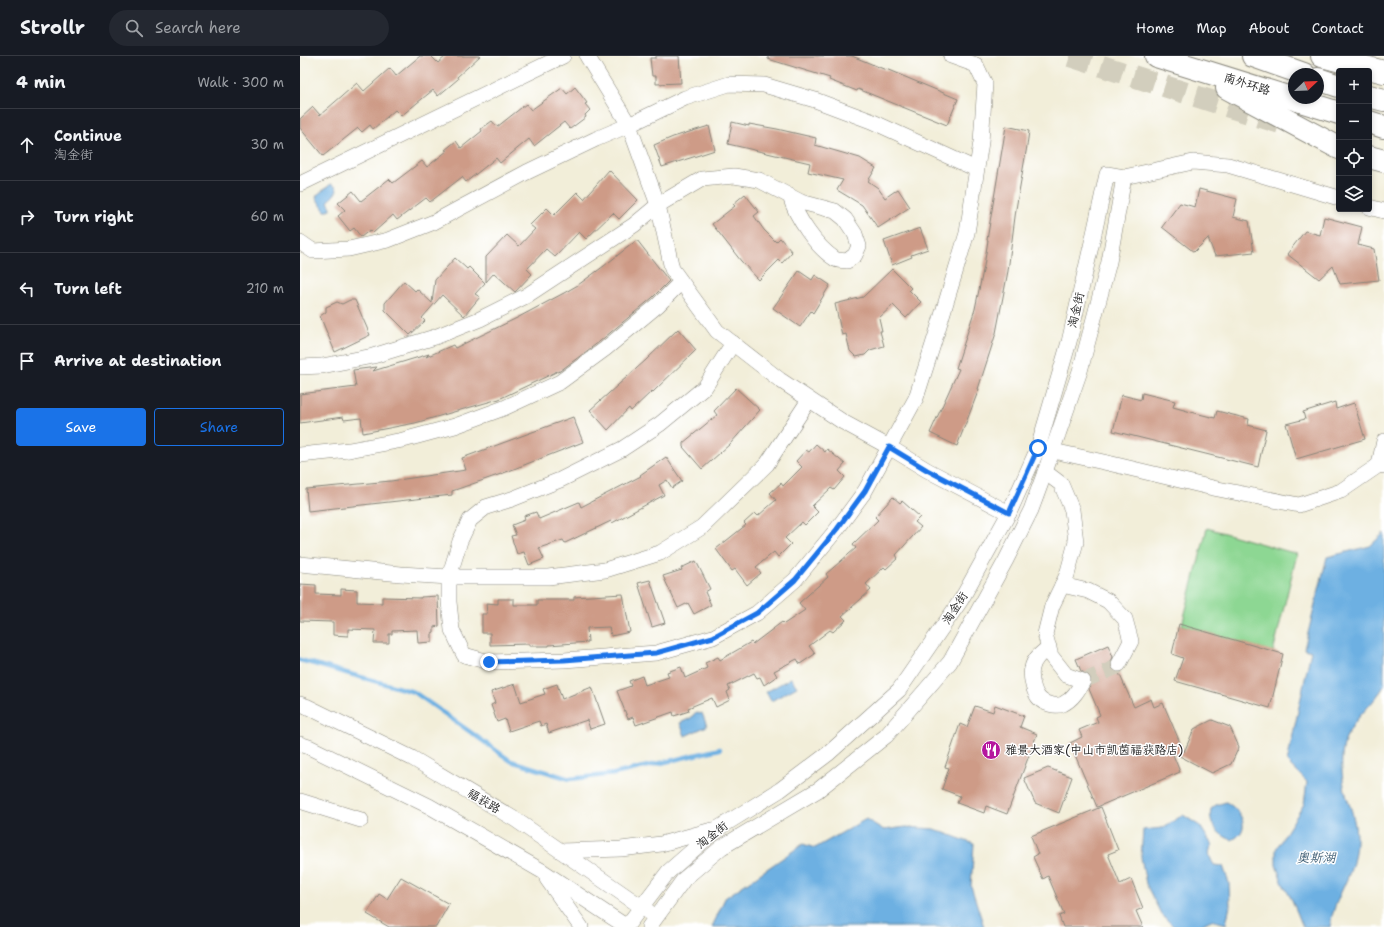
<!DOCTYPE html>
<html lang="en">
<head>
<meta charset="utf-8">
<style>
  body { margin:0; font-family:"Shantell Sans","LXGW WenKai TC",sans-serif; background:#242831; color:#f1f3f6 }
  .controls { position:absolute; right:12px; top:12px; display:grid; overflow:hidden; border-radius:4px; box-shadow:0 2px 6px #0003 }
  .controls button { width:36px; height:36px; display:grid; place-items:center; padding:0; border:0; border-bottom:1px solid #363941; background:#171b24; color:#f1f3f6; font:20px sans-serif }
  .compass { position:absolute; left:988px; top:12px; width:36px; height:36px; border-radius:50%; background:#171b24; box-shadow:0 2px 6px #0003; rotate:67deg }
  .stop { position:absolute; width:12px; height:12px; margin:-9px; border:3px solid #1a73e8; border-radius:50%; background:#fff }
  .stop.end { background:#1a73e8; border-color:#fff; box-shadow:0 1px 4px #0008 }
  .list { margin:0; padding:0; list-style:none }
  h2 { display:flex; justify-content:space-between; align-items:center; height:52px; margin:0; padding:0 16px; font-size:17px }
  h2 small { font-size:13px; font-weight:400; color:#9ea1a6 }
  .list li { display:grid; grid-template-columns:26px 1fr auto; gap:12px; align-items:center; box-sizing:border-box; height:72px; padding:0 16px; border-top:1px solid #363941 }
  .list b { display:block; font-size:15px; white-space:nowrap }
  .list p { margin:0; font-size:13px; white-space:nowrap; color:#9ea1a6 }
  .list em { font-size:13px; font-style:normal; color:#9ea1a6 }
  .actions { display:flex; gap:8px; padding:12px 16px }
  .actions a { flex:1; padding:9px 0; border:1px solid #1a73e8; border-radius:4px; text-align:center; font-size:14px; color:#1a73e8 }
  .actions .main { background:#1a73e8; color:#fff }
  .icon { flex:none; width:22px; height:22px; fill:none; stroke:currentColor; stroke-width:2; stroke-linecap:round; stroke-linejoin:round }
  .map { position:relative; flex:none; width:1084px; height:871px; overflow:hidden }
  header { display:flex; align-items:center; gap:24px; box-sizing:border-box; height:56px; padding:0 20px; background:#171b24; border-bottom:1px solid #363941 }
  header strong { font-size:19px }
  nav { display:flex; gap:22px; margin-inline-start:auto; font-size:14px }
  .search { width:280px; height:36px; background:#242831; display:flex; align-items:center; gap:10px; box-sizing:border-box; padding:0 14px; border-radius:22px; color:#9ea1a6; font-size:15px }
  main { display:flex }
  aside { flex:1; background:#171b24 }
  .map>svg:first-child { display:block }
  .green { fill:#8dd793; stroke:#547a58 }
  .water { fill:#6db0e2; stroke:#44667f }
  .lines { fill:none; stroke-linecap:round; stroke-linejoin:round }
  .stream { stroke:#6db0e2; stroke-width:4.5 }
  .building { fill:#ce9b87 }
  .minor-tunnel { stroke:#d2cebd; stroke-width:15; stroke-dasharray:15 8; stroke-linecap:butt }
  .highway-tunnel { stroke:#d2cebd; stroke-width:22; stroke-dasharray:22 11; stroke-linecap:butt }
  .minor-casing { stroke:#87857a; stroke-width:16 }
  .highway-casing { stroke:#87857a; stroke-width:24 }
  .minor { stroke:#fff; stroke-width:15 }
  .highway { stroke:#fff; stroke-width:22 }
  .route { stroke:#1a73e8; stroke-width:5 }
  .labels { text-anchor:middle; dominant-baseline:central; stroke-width:3; stroke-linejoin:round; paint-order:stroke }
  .street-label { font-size:12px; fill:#1c1c1c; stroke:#fff }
  .poi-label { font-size:12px; fill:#1c1c1c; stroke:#fff; text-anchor:start }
  .water-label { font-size:13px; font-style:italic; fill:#405f75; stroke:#fff }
</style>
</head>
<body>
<header>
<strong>Strollr</strong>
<div class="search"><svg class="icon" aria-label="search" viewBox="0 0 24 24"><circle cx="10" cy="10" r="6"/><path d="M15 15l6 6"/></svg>Search here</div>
<nav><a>Home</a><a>Map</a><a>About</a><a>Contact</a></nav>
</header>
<main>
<aside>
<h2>4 min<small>Walk · 300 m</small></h2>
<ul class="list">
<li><svg class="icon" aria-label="ahead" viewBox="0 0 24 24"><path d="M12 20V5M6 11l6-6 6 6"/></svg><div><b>Continue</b><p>淘金街</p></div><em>30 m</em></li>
<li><svg class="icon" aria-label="right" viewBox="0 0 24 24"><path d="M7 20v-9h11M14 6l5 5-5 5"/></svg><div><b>Turn right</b></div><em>60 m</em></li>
<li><svg class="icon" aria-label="left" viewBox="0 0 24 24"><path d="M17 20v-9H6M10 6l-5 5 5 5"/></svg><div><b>Turn left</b></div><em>210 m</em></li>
<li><svg class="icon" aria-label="arrive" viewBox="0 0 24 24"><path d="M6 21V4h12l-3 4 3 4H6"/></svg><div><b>Arrive at destination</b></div></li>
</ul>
<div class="actions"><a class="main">Save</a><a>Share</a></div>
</aside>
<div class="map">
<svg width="1084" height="871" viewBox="0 0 1084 871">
  <rect width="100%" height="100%" fill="#fff"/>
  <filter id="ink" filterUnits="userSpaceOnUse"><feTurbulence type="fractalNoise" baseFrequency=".025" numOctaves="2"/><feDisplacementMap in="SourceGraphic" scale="8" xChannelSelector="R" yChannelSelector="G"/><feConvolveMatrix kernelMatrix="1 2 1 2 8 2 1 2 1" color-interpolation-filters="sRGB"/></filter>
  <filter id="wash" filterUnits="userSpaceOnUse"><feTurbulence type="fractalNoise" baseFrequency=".012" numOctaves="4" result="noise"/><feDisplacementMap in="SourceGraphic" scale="16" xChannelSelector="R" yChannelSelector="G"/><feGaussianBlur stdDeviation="0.9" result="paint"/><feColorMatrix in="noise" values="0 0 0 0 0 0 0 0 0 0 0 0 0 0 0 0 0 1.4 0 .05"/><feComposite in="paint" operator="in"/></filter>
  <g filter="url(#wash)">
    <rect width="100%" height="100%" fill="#f2eed9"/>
    <!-- green -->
    <polygon class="green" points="907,472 997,498 973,596 882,569"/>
    <!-- water -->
    <g class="water">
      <polygon points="31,128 36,131 37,135 28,146 31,151 29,155 25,155 16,142 17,139"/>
      <path d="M1084,477V630C1075,646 1059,658 1050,674C1038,694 1041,721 1047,742C1049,748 1052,754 1053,760C1056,771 1057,785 1055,796C1052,823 1033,843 1030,871H1003L992,844L983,828L976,809V793L1004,748L1007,726L987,706L1011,595L1004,593L1027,501L1070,490Z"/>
      <polygon points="491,622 497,631 471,645 466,636"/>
      <polygon points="397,657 399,658 402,657 407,670 385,680 380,667 391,662 394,658"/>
      <path d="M926,746C942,755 952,774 932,784C918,779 908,768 911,753L916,749Z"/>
      <path d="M883,759L900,770L912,789C907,797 910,802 914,809L923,810L929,827L930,850L926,868L911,864L903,868L900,871H874L861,858L846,828L841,801L843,774L862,772Z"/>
      <polygon points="566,763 584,774 606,771 634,773 674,788 671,830 684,871 412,871 425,842 503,788 515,792"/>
    </g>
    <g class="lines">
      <!-- stream -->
      <polyline class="stream" points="0,604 114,636 211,705 270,723 314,718 420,693"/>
    </g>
    <g id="blocks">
      <!-- building -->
      <g class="building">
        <polygon points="120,0 131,0 138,7 146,0 180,0 157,21 158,23 138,40 133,34 101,60 95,54 73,73 70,69 62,76 58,72 23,100 0,72 0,63 13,51 20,59 57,27 64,35 90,12 96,20"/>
        <polygon points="356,0 379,0 381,27 356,28 356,20 352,20 350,2 356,2"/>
        <polygon points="468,0 552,0 586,14 586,13 658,43 647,69 558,33 557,35 529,24 530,22 468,3"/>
        <polygon points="275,31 287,47 285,48 290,54 285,59 286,61 270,73 264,66 234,90 229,83 200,107 196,102 166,126 162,121 130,146 126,142 97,164 93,159 73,177 70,174 61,181 54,172 50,175 38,160 45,154 38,147 53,135 61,145 89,123 93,127 122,105 127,111 147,95 145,94 156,85 161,92 182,75 181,73 192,65 197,71 226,48 231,54 262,32 267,38"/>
        <polygon points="432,66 449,70 449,68 477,73 516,82 515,89 560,102 576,112 568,125 578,132 585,142 598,133 610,151 578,172 562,149 537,134 543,124 508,116 510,107 428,88"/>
        <polygon points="409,70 415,94 362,111 354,89 373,81"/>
        <polygon points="706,70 729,75 727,90 716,153 708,215 696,277 678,333 679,333 657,390 630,377 659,313 656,312 675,253 684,210 688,184 687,184"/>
        <polygon points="309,114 338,144 319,163 313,157 286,183 279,176 255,201 246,193 227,213 232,218 215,236 194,217 186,226 186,201 207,179 219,190 235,173 230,169 247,152 254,159 277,136 284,143"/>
        <polygon points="899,133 937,143 933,161 949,165 954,196 915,200 908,182 894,196 862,171 880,147 895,151"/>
        <polygon points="445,138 459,156 454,160 464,174 476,186 480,182 492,196 482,207 479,204 459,224 441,205 412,168 435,150 433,148"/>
        <polygon points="1024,161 1062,171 1058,189 1074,193 1079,224 1040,228 1033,210 1019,223 987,198 1005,175 1020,179"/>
        <polygon points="620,172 628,193 611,199 612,201 592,209 584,185"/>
        <polygon points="337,184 369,225 352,242 299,286 260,315 257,316 256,315 256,316 199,343 115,367 63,377 61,362 44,364 43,361 0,367 0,338 56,331 53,314 77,311 73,315 129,298 126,301 153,289 155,292 217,262 264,237 278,229 304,210"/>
        <polygon points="155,202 167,213 169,211 185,227 175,238 180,241 164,260 142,239 122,262 125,265 110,279 85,254 85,247 104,225 115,235 117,233 132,247 135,224"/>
        <polygon points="592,213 611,232 609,234 621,246 606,262 593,249 579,262 582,275 580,275 584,290 570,294 565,299 556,301 550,295 546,278 542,279 535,248 563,241"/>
        <polygon points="499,215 512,224 515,219 530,229 513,257 511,255 500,271 473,252"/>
        <polygon points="50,244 55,244 70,279 35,296 20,260 26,256 26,251 37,246 42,248"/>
        <polygon points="378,273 396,294 353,336 352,335 331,355 329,352 308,374 290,354 346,304"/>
        <polygon points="436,332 460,354 430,388 402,413 383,391 383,387 417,359 414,355"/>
        <polygon points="842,337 875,345 873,351 891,356 915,362 917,355 949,363 948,369 966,374 958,411 813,375 822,339 841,344"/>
        <polygon points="1035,346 1036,353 1054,347 1065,383 996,403 986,368 1005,363 1003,356"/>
        <polygon points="273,361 283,386 201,418 152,435 152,439 8,455 6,433 91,425 166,414 162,402"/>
        <polygon points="516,388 525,396 527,393 545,408 539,415 545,421 534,434 531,432 512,450 518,456 505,469 502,466 485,482 491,488 478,501 474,496 456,511 461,517 447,529 435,513 432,515 416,493 446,469 444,467 455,457 458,460 476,444 470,437 481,427 483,430 502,411 496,405 506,394 509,396"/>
        <polygon points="366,401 382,425 372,432 367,424 359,429 364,439 312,467 311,465 265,487 263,484 239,492 244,503 229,509 224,496 217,498 211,480 216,479 212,469 225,464 224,460 236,456 239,463 279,446 281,451 341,420 340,419"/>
        <polygon points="593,441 600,447 602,445 620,461 615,466 621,471 596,499 598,502 586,513 584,511 566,528 571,534 542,560 546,564 533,576 530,574 509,590 515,598 500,608 497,603 474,615 477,620 464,629 460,621 457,622 454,617 428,630 430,634 427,636 430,644 416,651 412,642 388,652 389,655 374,660 373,656 336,669 333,661 328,663 317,635 331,630 329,625 342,620 345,629 369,621 367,616 381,611 385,622 407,612 405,607 418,601 420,604 451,586 453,588 482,566 484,568 505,554 499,547 528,521 526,518 556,492 553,488 578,464 575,461"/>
        <polygon points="396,505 410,533 405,536 411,549 394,558 388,547 378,552 363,520 382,514 381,512"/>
        <polygon points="350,524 365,567 352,571 338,527"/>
        <polygon points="0,528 16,529 16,538 41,539 41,533 57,534 57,546 82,547 82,541 121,542 121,541 138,540 139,570 134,571 134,576 132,577 132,586 118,587 117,574 92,575 92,578 89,578 89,587 74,587 75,574 48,573 48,580 33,579 33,566 0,565"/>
        <polygon points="323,538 330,576 311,580 309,571 287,572 288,586 249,589 249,590 229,590 229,588 190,589 190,577 182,577 182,558 187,558 186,547 198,548 198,543 214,543 214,549 237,549 237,544 274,544 274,541"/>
        <polygon points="879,568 983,598 970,652 875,625 883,602 872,598"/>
        <polygon points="808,589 813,601 810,608 811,612 815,616 819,617 834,651 851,643 854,651 863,647 884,696 894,673 912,664 930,671 939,691 931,708 912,717 872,696 880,716 797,751 770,687 782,681 779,674 798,666 796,661 800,659 789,633 792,625 790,620 781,615 776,603"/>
        <polygon points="215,628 221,646 245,638 243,633 257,628 262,643 292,631 305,668 290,673 287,664 249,677 246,668 241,670 239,665 209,675 205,663 197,666 191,649 195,647 191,636"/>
        <polygon points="695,649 724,660 720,671 737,678 707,758 686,750 684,757 657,747 660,740 642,733 649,712 645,711 660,668 667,671 675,650 693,656"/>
        <polygon points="748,712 772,721 759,757 735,747 724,722"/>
        <polygon points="801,751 818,794 808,798 820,828 831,823 843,852 836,855 843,871 763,871 759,860 764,858 748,820 743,823 733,801 738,798 731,780"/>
        <polygon points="101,821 149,848 136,871 89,871 67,858 79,838 87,843"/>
      </g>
    </g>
  </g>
  <g filter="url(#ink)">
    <use href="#blocks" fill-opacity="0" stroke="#87857a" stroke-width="1"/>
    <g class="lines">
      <!-- minor-tunnel -->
      <polyline class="minor-tunnel" points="783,625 817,611 819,608"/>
      <!-- highway-tunnel -->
      <polyline class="highway-tunnel" points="770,0 980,67"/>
      <!-- minor casing -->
      <g class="minor-casing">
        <g id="minor">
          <polyline points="287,0 329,69 358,149 372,213 417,275 480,324 543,366 589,391 627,414 709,457"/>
          <polyline points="0,128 263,0"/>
          <polyline points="1069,151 1084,155"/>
          <polyline points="0,186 13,195 49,193 88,184 134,166 227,116 296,83 329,69 385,42 429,28 464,29 515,44 571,65 676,113"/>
          <polyline points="433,287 405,331 360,368 322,393 260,424 212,443 186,451 170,464 160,485 149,521 149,546 152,574 164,599 189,606 264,604 356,597 413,581 457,557 495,524 537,473 565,435 616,342 637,276 667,177 681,86 685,28 676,9 651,0"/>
          <path d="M0,311L22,310L73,300L135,281L180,263L226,240L334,169L358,149L402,123L434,120L459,124L501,146L535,155L545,163L555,178L559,190L555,199L547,205C543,204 538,205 535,203C516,191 496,161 490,140"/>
          <polyline points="1084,385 1079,409 1084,410"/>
          <polyline points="744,393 808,407 913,432 999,449 1041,435 1079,409"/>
          <polyline points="0,399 49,394 103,384 155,370 204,352 260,326 305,293 358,249 381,226"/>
          <path d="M745,416L761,428L772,454L776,486L767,519L752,550L745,578L751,600L766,619L783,625C778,634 773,643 763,648C756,651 743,648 738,641C733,634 730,620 732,612C734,602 742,597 749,591"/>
          <polyline points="0,508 101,518 149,521 248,521 305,514 360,497 402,471 467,408 509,344"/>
          <polyline points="762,529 788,535 808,545 825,563 831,585 819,608"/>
          <polyline points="0,648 6,650 112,702 216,764 349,856"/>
          <polyline points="0,688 9,691 129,750 242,815 327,871"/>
          <polyline points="0,745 61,764"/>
          <polyline points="261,795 321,793 361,788 412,774"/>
          <polyline points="247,823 281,871"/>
          <polyline points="326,871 368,816 417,773 480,734 529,697 599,634 661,544 709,457 738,392 769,286 795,173 807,118 824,121 893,106 928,109 1039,142"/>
          <polyline points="349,871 384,823 422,791 518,734 586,680 650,606 706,504 731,454 745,416 780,315 809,206 824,121"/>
        </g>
      </g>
      <!-- highway casing -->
      <g class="highway-casing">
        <g id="highway">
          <polyline points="856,0 1039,57"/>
          <polyline points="953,0 1004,18"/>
          <polyline points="1022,0 1084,16"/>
          <polyline points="1018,23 1039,30"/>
          <polyline points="927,32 1039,92"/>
          <polyline points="1069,40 1084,44"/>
          <polyline points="1069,66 1084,71"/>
          <polyline points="1069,101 1084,105"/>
        </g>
      </g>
      <!-- minor -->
      <use href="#minor" class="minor"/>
      <!-- highway -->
      <use href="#highway" class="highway"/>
    </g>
  </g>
  <g class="lines" filter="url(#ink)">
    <!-- route -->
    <polyline class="route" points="189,606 264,604 356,597 413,581 457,557 495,524 537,473 565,435 589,391 627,414 709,457 738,392"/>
  </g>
  <!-- icons -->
  <defs>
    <g id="restaurant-disc" transform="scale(1)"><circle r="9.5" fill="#b5179e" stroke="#fff"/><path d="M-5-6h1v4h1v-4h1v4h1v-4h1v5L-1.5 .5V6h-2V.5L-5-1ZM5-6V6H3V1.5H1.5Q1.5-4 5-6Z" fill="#fff"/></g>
  </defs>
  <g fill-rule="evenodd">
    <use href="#restaurant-disc" x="691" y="694"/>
  </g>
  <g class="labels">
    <!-- street labels -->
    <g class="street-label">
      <text transform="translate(947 28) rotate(17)">南外环路</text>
      <text transform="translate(776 254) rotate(-77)">淘金街</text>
      <text transform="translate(655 552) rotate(-57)">淘金街</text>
      <text transform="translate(184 745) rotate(31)">福获路</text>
      <text transform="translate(412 779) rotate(-38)">淘金街</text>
    </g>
    <!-- poi labels -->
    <g class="poi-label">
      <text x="705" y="694">雅景大酒家(中山市凯茵福获路店)</text>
    </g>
    <!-- water labels -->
    <g class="water-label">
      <text x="1016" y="801">奥斯湖</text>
    </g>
  </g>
</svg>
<div class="controls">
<button>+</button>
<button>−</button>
<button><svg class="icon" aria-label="locate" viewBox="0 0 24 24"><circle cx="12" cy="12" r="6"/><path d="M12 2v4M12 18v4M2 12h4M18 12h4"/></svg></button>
<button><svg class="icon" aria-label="layers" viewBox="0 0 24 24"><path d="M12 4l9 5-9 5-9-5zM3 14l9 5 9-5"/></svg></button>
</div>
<svg class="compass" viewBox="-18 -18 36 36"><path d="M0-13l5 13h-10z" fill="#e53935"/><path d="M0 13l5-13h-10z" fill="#9ea1a6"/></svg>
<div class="stop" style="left:738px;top:392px"></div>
<div class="stop end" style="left:189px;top:606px"></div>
</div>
</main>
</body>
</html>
